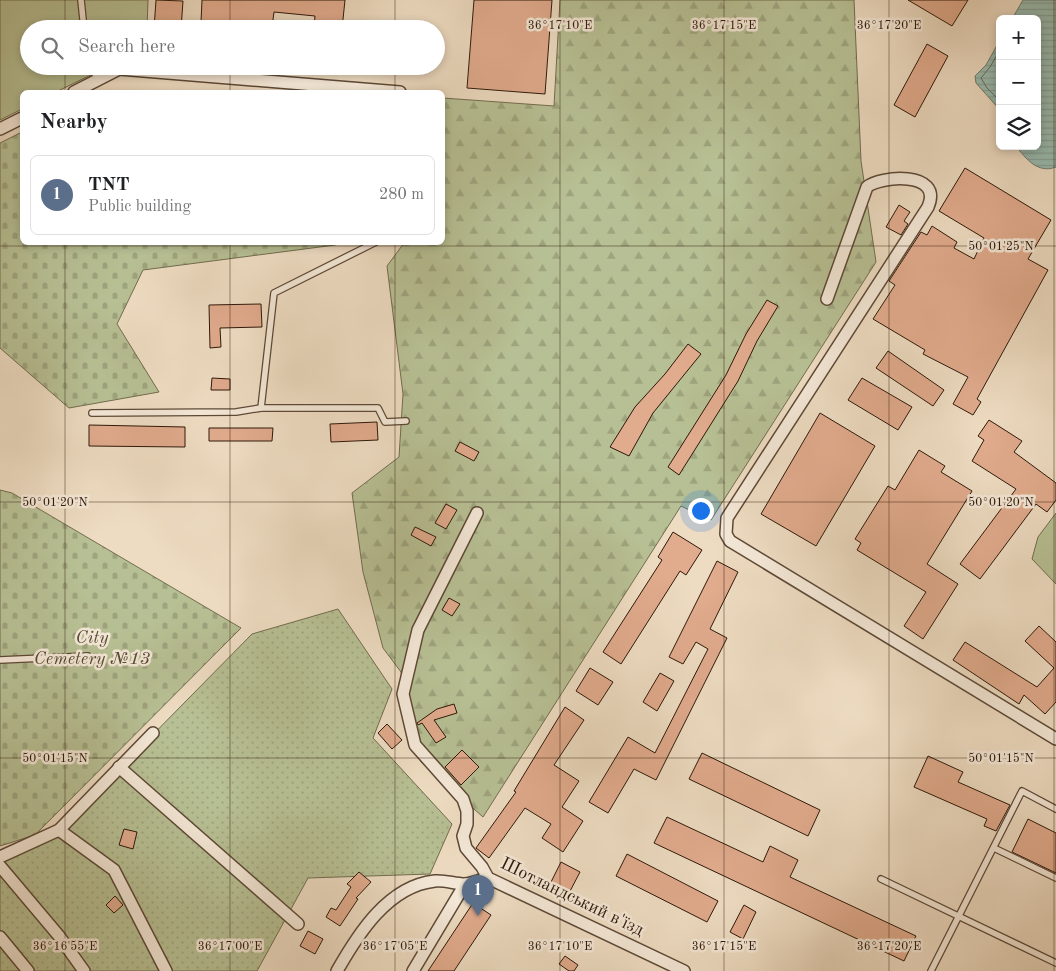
<!DOCTYPE html>
<html lang="en">
<head>
<meta charset="utf-8">
<style>
  body { margin:0; font-family:"Old Standard TT",serif; background:#f6f6f6; color:#202124 }
  .controls { position:absolute; right:15px; top:15px; display:grid; overflow:hidden; border-radius:8px; box-shadow:0 2px 8px #0003 }
  .controls button { width:45px; height:45px; display:grid; place-items:center; padding:0; border:0; border-bottom:1px solid #e0e0e0; background:#fff; color:#202124; font:25px sans-serif }
  .you { position:absolute; left:700px; top:510px; width:18px; height:18px; margin:-12px; border:4px solid #fff; border-radius:50%; background:#1a73e8; box-shadow:0 0 0 8px #1a73e833 }
  .badge { display:grid; place-items:center; width:32px; height:32px; border-radius:50%; background:#b45309; color:#fff; font-size:16px; font-weight:700 }
  .pin { position:absolute; translate:-50% -41px; filter:drop-shadow(0 1px 2px #0008) }
  .pin::after { content:''; position:absolute; top:26px; width:18px; height:15px; background:inherit; clip-path:polygon(0 0,100% 0,50% 100%) }
  .list { margin:0; padding:0; list-style:none }
  h2 { display:flex; justify-content:space-between; align-items:center; height:65px; margin:0; padding:0 20px; font-size:21px }
  h2 small { font-size:16px; font-weight:400; color:#757577 }
  .list li { display:grid; grid-template-columns:32px 1fr auto; gap:15px; align-items:center; box-sizing:border-box; height:80px; margin:0 10px 10px; padding:0 10px; border:1px solid #e0e0e0; border-radius:8px }
  .list b { display:block; font-size:19px; white-space:nowrap }
  .list p { margin:0; font-size:16px; white-space:nowrap; color:#757577 }
  .list em { font-size:16px; font-style:normal; color:#757577 }
  .icon { flex:none; width:28px; height:28px; fill:none; stroke:currentColor; stroke-width:2; stroke-linecap:round; stroke-linejoin:round }
  .map { position:relative; flex:none; width:1056px; height:971px; overflow:hidden }
  .search { position:absolute; background:#fff; box-shadow:0 2px 8px #0003; left:20px; top:20px; width:425px; height:55px; display:flex; align-items:center; gap:12px; box-sizing:border-box; padding:0 18px; border-radius:28px; color:#757577; font-size:19px }
  .panel { position:absolute; background:#fff; box-shadow:0 2px 8px #0003; left:20px; top:90px; width:425px; height:155px; border-radius:8px }
  .map>svg:first-child { display:block }
  .grass { fill:#b7c094; stroke:#726c4e }
  .forest { fill:url(#forest-firs); stroke:#726c4e }
  .cemetery { fill:url(#cemetery-stones); stroke:#726c4e }
  .garden { fill:url(#garden-dots); stroke:#726c4e }
  .water { fill:url(#water-rules); stroke:#6e7a6e }
  .lines { fill:none; stroke-linecap:round; stroke-linejoin:round }
  .shore { stroke:#636a5d; stroke-width:1 }
  .building { fill:#e1ab8d; stroke:#2d1809 }
  .lane-casing { stroke:#5d4937; stroke-width:8 }
  .street-casing { stroke:#5d4937; stroke-width:14 }
  .lane { stroke:#f4e8d7; stroke-width:5.5 }
  .street { stroke:#f4e8d7; stroke-width:11 }
  .ticks { fill:none; stroke:#2d1809; stroke-width:1; stroke-opacity:0.45 }
  .labels { text-anchor:middle; dominant-baseline:central; stroke-width:5; stroke-linejoin:round; paint-order:stroke }
  .park-label { font-size:18px; font-style:italic; fill:#564a33; stroke:#f4e8d7 }
  .street-label { font-size:18px; fill:#2d1809; stroke:#f4e8d7 }
  .ticks-label { font-size:12px; text-anchor:middle; fill:#2d1809; stroke:#f4e8d7; stroke-width:5; stroke-linejoin:round; paint-order:stroke }
</style>
</head>
<body>
<div class="map">
<svg width="1056" height="971" viewBox="0 0 1056 971">
  <defs>
    <pattern id="forest-firs" width="22" height="20" patternUnits="userSpaceOnUse" patternTransform="scale(1.25)"><rect width="22" height="20" fill="#b7c094"/><path d="M5 1l3.5 6h-7zM16 11l3.5 6h-7z" fill="#9ea47e"/></pattern>
    <pattern id="cemetery-stones" width="16" height="16" patternUnits="userSpaceOnUse" patternTransform="scale(1.25)"><rect width="16" height="16" fill="#b7c094"/><path d="M2 7V4a2 2 0 0 1 4 0v3zM10 15v-3a2 2 0 0 1 4 0v3z" fill="#9ea47e"/></pattern>
    <pattern id="garden-dots" width="8" height="8" patternUnits="userSpaceOnUse" patternTransform="scale(1.25)"><rect width="8" height="8" fill="#b7c094"/><path d="M2 2h.1M6 6h.1" fill="none" stroke="#9ea47e" stroke-width="1.8" stroke-linecap="round"/></pattern>
    <pattern id="water-rules" width="6" height="5" patternUnits="userSpaceOnUse" patternTransform="scale(1.25)"><rect width="6" height="5" fill="#99bcb1"/><path d="M0 2.5h6" fill="none" stroke="#84a197"/></pattern>
  </defs>
  <rect width="100%" height="100%" fill="#eedcc2"/>
  <filter id="stains"><feTurbulence type="fractalNoise" baseFrequency=".004" numOctaves="4"/><feColorMatrix values="0 0 0 0 .2 0 0 0 0 .09 0 0 0 0 .02 0 0 0 .5 -.17"/></filter>
  <radialGradient id="worn" r=".72"><stop offset=".6" stop-color="#630" stop-opacity="0"/><stop offset="1" stop-color="#630" stop-opacity=".3"/></radialGradient>
  <!-- grass -->
  <g class="grass">
    <polygon points="0,0 148,0 147,29 29,29 29,66 109,66 56,92 22,92 22,109 0,120"/>
    <polygon points="1056,513 1056,584 1032,559 1038,537"/>
  </g>
  <!-- forest -->
  <polygon class="forest" points="560,0 854,0 861,161 876,262 711,520 681,506 483,817 421,762 401,672 383,648 363,572 352,493 399,457 403,394 387,266 404,243 442,242 443,98 554,106"/>
  <!-- cemetery -->
  <g class="cemetery">
    <polygon points="22,132 22,242 340,243 335,245 143,270 117,324 159,392 69,408 0,348 0,143"/>
    <polygon points="0,490 12,493 241,628 35,835 0,846"/>
  </g>
  <!-- garden -->
  <polygon class="garden" points="338,609 392,689 373,738 452,824 430,874 308,878 257,971 0,971 0,851 59,830 252,634"/>
  <!-- water -->
  <g class="water">
    <path d="M1023,0H1056V167C1038,174 1026,159 1016,146H1037V19H1012Z"/>
    <polygon points="1000,40 1000,110 976,83 975,76 986,65"/>
  </g>
  <g class="lines">
    <!-- shore -->
    <polyline class="shore" points="1000,50 990,67 981,78 987,88 1000,101"/>
  </g>
  <!-- building -->
  <g class="building">
    <polygon points="156,0 183,1 181,29 154,29"/>
    <polygon points="202,0 345,0 342,29 314,28 315,16 274,12 272,27 201,22"/>
    <polygon points="474,0 552,0 545,94 467,88"/>
    <polygon points="908,0 968,0 952,26"/>
    <polygon points="927,44 948,56 915,117 894,105"/>
    <polygon points="965,168 1051,220 1028,259 1048,270 977,399 981,402 973,415 953,404 968,377 923,354 925,350 873,319 895,285 889,281 921,232 927,235 932,226 957,242 954,248 974,259 984,238 939,211"/>
    <polygon points="899,205 910,212 904,221 908,224 901,235 886,227"/>
    <polygon points="767,300 778,306 757,341 738,381 679,475 668,467 726,375 746,334"/>
    <polygon points="261,304 262,327 220,328 221,347 210,348 209,305"/>
    <polygon points="688,344 701,354 653,413 629,456 610,447 635,407 665,374"/>
    <polygon points="888,351 944,390 933,406 876,368"/>
    <polygon points="212,378 230,379 230,390 211,390"/>
    <polygon points="862,378 912,407 898,430 848,400"/>
    <polygon points="820,413 875,446 816,546 761,514"/>
    <polygon points="989,420 1022,441 1014,452 1056,483 1056,500 1047,512 1036,504 980,579 960,564 1016,489 972,461 984,440 978,436"/>
    <polygon points="377,422 378,440 331,442 330,424"/>
    <polygon points="89,425 185,427 185,447 89,446"/>
    <polygon points="209,428 273,428 272,441 209,441"/>
    <polygon points="460,442 479,452 474,461 455,451"/>
    <polygon points="919,450 945,466 941,472 972,491 927,564 958,584 923,639 904,626 926,592 857,550 861,543 855,539 888,486 895,490"/>
    <polygon points="446,504 457,510 446,529 435,523"/>
    <polygon points="415,527 436,537 431,546 411,535"/>
    <polygon points="673,532 702,550 686,575 680,571 621,664 603,652 662,560 658,557"/>
    <polygon points="717,561 738,572 710,629 727,638 656,780 634,769 608,813 589,802 628,737 655,753 708,649 696,642 683,664 669,657"/>
    <polygon points="449,598 460,604 452,616 442,610"/>
    <polygon points="1039,626 1056,642 1056,702 1045,714 1024,695 1019,704 953,660 965,642 1037,687 1054,668 1025,641"/>
    <polygon points="590,668 613,682 598,705 576,691"/>
    <polygon points="660,673 674,681 657,711 643,702"/>
    <polygon points="454,704 457,713 434,720 446,737 436,743 422,723 418,725 417,723 437,709"/>
    <polygon points="565,707 584,720 554,765 579,781 562,807 583,821 563,852 542,838 551,824 525,808 489,858 476,848 516,792 514,791"/>
    <polygon points="387,724 402,740 392,749 378,733"/>
    <polygon points="462,750 479,767 461,785 445,767"/>
    <polygon points="702,753 820,810 808,836 689,779"/>
    <polygon points="928,756 963,772 958,782 1010,805 996,831 984,826 987,819 914,787"/>
    <polygon points="667,817 763,862 770,846 798,860 790,877 916,936 904,961 654,843"/>
    <polygon points="1028,819 1056,833 1056,873 1012,852"/>
    <polygon points="124,829 137,832 133,849 119,845"/>
    <polygon points="627,854 718,901 707,922 616,876"/>
    <polygon points="561,862 580,872 568,895 549,886"/>
    <polygon points="359,872 371,882 356,898 358,899 340,926 326,917 331,908 336,910 351,887 347,884"/>
    <polygon points="115,896 123,905 114,913 106,905"/>
    <polygon points="473,903 491,915 454,971 428,971"/>
    <polygon points="744,905 756,912 743,939 730,932"/>
    <polygon points="308,931 323,939 315,954 300,946"/>
    <polygon points="565,956 578,965 574,971 569,971 559,964"/>
  </g>
  <g class="lines">
    <!-- lane casing -->
    <g class="lane-casing">
      <g id="lane">
        <polyline points="81,0 84,29"/>
        <polyline points="93,66 97,81"/>
        <polyline points="261,408 274,293 376,242"/>
        <polyline points="92,413 236,412 261,408 378,408 385,422 406,421"/>
        <polyline points="0,660 88,656"/>
        <polyline points="994,848 1056,878"/>
        <polyline points="881,879 1056,963"/>
        <polyline points="931,971 1022,791 1056,809"/>
      </g>
    </g>
    <!-- street casing -->
    <g class="street-casing">
      <g id="street">
        <polyline points="74,92 119,69 400,92"/>
        <polyline points="0,129 22,118"/>
        <path d="M827,299L867,187C879,176 944,170 928,207L727,518L726,534L730,541L1056,739"/>
        <polyline points="477,513 418,630 403,694 415,745 463,799 467,811 467,824 463,836 466,848 482,867 488,878 684,971"/>
        <polyline points="119,767 298,924"/>
        <polyline points="59,830 114,870 166,971"/>
        <polyline points="0,857 59,830 153,733"/>
        <polyline points="0,866 59,936 84,971"/>
        <polyline points="0,937 28,971"/>
        <path d="M337,971C358,934 388,886 435,881C445,880 455,884 465,884C473,883 480,880 488,878"/>
        <polyline points="413,971 465,884"/>
      </g>
    </g>
    <!-- lane -->
    <use href="#lane" class="lane"/>
    <!-- street -->
    <use href="#street" class="street"/>
  </g>
  <!-- ticks -->
  <path class="ticks" d="M65,0V29M230,0V29M395,0V29M560,0V971M724,0V971M889,0V971M1054,0V971M65,66V92M230,66V92M395,66V92M65,242V971M230,242V971M395,242V971M0,246H1056M0,502H1056M0,758H1056"/>
  <g class="labels">
    <!-- park labels -->
    <g class="park-label">
      <text x="92" y="638">City<tspan x="92" dy="21">Cemetery №13</tspan></text>
    </g>
    <!-- street labels -->
    <g class="street-label">
      <text transform="translate(572 897) rotate(26)">Шотландський в'їзд</text>
    </g>
  </g>
  <g class="ticks-label">
    <text x="560" y="29">36°17'10"E</text>
    <text x="724" y="29">36°17'15"E</text>
    <text x="889" y="29">36°17'20"E</text>
    <text x="1001" y="250">50°01'25"N</text>
    <text x="55" y="506">50°01'20"N</text>
    <text x="1001" y="506">50°01'20"N</text>
    <text x="55" y="762">50°01'15"N</text>
    <text x="1001" y="762">50°01'15"N</text>
    <text x="65" y="950">36°16'55"E</text>
    <text x="230" y="950">36°17'00"E</text>
    <text x="395" y="950">36°17'05"E</text>
    <text x="560" y="950">36°17'10"E</text>
    <text x="724" y="950">36°17'15"E</text>
    <text x="889" y="950">36°17'20"E</text>
  </g>
  <rect width="100%" height="100%" filter="url(#stains)"/>
  <rect width="100%" height="100%" fill="url(#worn)"/>
</svg>
<div class="controls">
<button>+</button>
<button>−</button>
<button><svg class="icon" aria-label="layers" viewBox="0 0 24 24"><path d="M12 4l9 5-9 5-9-5zM3 14l9 5 9-5"/></svg></button>
</div>
<div class="you"></div>
<div class="pin badge" style="left:478px;top:916px;background:#5c6f8a">1</div>
<div class="search"><svg class="icon" aria-label="search" viewBox="0 0 24 24"><circle cx="10" cy="10" r="6"/><path d="M15 15l6 6"/></svg>Search here</div>
<section class="panel">
<h2>Nearby<small></small></h2>
<ul class="list">
<li><span class="badge" style="background:#5c6f8a">1</span><div><b>TNT</b><p>Public building</p></div><em>280 m</em></li>
</ul>
</section>
</div>
</body>
</html>
